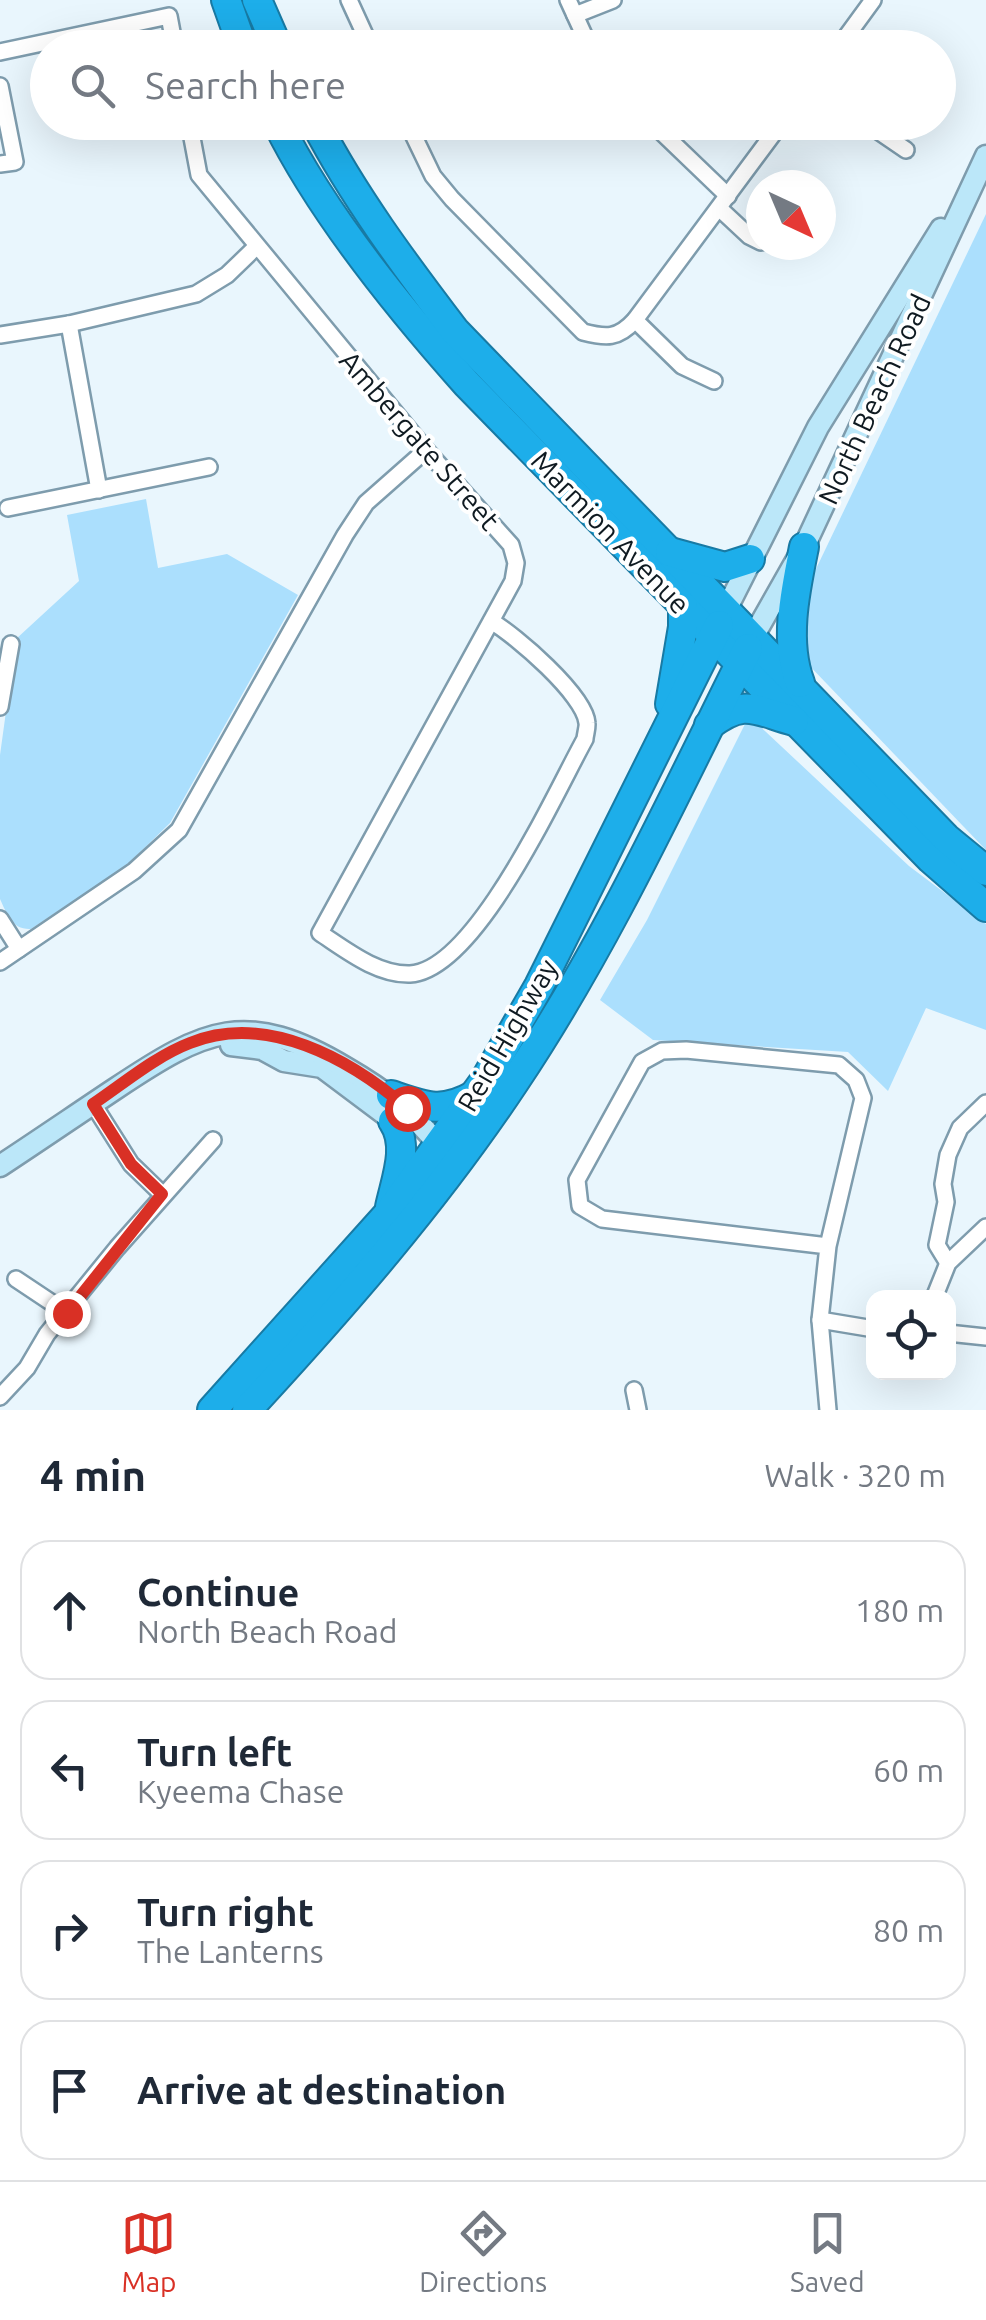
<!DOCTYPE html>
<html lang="en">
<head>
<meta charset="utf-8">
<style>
  body { margin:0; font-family:Ubuntu,sans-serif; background:#f2f2f3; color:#1f2937 }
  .controls { position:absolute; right:30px; bottom:30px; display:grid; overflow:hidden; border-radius:20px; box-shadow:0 10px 40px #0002 }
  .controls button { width:90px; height:90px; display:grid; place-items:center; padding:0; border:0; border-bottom:2px solid #e0e1e3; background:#fff; color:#1f2937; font:50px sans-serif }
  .compass { position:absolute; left:746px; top:170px; width:90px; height:90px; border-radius:50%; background:#fff; box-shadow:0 10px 40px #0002; rotate:136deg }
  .stop { position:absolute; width:30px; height:30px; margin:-22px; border:8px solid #d93025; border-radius:50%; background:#fff }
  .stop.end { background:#d93025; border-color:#fff; box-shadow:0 2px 10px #0008 }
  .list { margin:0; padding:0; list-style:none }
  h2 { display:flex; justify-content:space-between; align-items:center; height:130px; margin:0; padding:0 40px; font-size:42px }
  h2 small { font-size:32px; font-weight:400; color:#747a83 }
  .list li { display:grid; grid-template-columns:65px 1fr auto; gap:30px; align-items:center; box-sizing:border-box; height:140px; margin:0 20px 20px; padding:0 20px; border:2px solid #e0e1e3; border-radius:30px }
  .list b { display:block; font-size:38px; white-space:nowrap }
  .list p { margin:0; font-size:32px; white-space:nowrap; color:#747a83 }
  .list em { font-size:32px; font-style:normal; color:#747a83 }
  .icon { flex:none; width:55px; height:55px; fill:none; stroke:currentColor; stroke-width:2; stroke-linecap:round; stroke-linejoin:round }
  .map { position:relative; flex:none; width:986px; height:1410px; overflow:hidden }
  .search { position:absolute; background:#fff; box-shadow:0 10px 40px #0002; left:30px; right:30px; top:30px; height:110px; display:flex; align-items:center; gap:25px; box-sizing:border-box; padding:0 35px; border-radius:55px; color:#747a83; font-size:38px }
  .sheet { height:770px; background:#fff }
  nav { display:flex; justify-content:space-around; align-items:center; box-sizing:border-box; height:140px; border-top:2px solid #e0e1e3; background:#fff; font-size:28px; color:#747a83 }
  nav a { display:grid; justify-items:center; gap:5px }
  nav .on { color:#d93025 }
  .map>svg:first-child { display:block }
  .green { fill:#abdffd }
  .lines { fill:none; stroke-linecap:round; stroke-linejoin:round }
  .street-casing { stroke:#7e9cad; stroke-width:20 }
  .secondary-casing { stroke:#7e9cad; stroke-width:25 }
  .highway-casing { stroke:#187aa4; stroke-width:32 }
  .street { stroke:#fff; stroke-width:15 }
  .secondary { stroke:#bbe7f9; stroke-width:20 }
  .highway { stroke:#1daeea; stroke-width:28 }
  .route { stroke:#d93025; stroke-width:12 }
  .labels { text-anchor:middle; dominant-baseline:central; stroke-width:8; stroke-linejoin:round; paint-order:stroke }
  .street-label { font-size:28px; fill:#0f1a21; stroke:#fff }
</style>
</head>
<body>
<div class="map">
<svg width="986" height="1410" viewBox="0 0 986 1410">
  <rect width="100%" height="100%" fill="#e9f6fd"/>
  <!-- green -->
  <g class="green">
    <polygon points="986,214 986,850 805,661 803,596"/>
    <path d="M146,499L158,568L227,554L298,595L170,823L126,866L31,929C12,930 7,914 0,899V755L16,639L79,581L67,515Z"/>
    <polygon points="749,716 909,866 986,924 986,1030 926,1008 888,1091 848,1052 653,1040 600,1000 647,920"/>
  </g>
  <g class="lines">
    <!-- street casing -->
    <g class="street-casing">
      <g id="street">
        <polyline points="349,0 371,48"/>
        <polyline points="568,0 590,48"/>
        <polyline points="575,15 613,0"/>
        <polyline points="838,48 873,0"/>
        <polyline points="0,52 169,16 175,48"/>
        <polyline points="0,86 15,162 0,164"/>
        <path d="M189,122L199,175L426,450L511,545L516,563L513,581L320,933C346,950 377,975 410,974C476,970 555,793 585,739C585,736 588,725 587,723C585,695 515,635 491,621"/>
        <path d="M407,122L433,176L452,199L583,332C606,338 618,339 635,320L782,122"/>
        <polyline points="651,122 728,196"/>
        <polyline points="865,122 906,150"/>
        <polyline points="719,208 749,236 761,242"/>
        <polyline points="635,320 682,366 714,381"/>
        <polyline points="69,324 99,490"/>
        <polyline points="0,335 69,324 196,294 227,275 256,247"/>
        <polyline points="8,508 209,467"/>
        <polyline points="0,707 11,644"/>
        <polyline points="0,919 19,949"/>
        <polyline points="0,962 134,871 179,830 345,535 366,503 426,450"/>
        <polyline points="93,1104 131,1164 162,1194"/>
        <polyline points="948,1263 937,1245 946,1202 943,1184 948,1155 960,1128 986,1103"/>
        <polyline points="16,1279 67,1313"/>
        <polyline points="934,1298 948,1263 986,1227"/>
        <polyline points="820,1320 874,1329"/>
        <polyline points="948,1333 986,1337"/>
        <polyline points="634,1390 638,1410"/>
        <polyline points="0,1397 27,1368 47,1334 117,1248 213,1140"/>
        <polyline points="828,1410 820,1320 828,1246 863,1098 856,1080 839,1065 686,1050 662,1051 642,1062 577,1180 580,1206 602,1219 828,1246"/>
      </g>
    </g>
    <!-- secondary casing -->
    <g class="secondary-casing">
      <g id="secondary">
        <polyline points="726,610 818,427 941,229"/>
        <polyline points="753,637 804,547 986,156"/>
        <polyline points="231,1045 262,1049 284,1061 322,1067 402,1127"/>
        <path d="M0,1166C38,1141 76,1115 115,1089C205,1029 246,1008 346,1068C384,1090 412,1111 439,1146"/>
      </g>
    </g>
    <!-- highway casing -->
    <g class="highway-casing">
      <g id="highway">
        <polyline points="226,0 243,48"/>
        <polyline points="257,0 278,48"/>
        <path d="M277,122C321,212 401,310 467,384L931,859L986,907"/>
        <path d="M315,122C354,197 404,264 455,331L946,838L986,871"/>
        <polyline points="670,552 725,567 750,559"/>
        <path d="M800,683C784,641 795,591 804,547"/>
        <polyline points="670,704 683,627 683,607"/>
        <path d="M709,725C745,698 754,710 794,721"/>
        <path d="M391,1095C426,1107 441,1114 475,1095"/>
        <path d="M390,1207C396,1179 410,1146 393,1121"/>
        <polyline points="212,1410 389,1213 485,1080 539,986 719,625"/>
        <path d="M247,1410C343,1306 436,1200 515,1081C606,945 675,794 748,648"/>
      </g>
    </g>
    <!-- street -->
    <use href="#street" class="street"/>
    <!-- secondary -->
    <use href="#secondary" class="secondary"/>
    <!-- highway -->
    <use href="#highway" class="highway"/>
  </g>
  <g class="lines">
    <!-- route -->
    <path class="route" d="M67,1313L162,1194L131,1164L93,1104C124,1083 156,1056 190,1043C266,1012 350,1059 407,1108"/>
  </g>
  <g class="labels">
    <!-- street labels -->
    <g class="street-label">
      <text transform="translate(874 399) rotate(-65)">North Beach Road</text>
      <text transform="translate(420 440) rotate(49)">Ambergate Street</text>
      <text transform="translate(611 532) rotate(46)">Marmion Avenue</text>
      <text transform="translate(507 1035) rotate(-60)">Reid Highway</text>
    </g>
  </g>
</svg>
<div class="controls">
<button><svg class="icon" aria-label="locate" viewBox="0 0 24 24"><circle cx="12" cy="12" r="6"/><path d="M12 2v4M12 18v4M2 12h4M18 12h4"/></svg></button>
</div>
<svg class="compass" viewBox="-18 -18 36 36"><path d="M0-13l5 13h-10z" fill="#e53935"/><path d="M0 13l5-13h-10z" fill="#747a83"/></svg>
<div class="stop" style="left:407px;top:1108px"></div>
<div class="stop end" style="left:67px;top:1313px"></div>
<div class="search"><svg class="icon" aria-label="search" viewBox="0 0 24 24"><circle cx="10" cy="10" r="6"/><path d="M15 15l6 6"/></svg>Search here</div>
</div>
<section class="sheet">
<h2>4 min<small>Walk · 320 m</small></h2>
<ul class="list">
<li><svg class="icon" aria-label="ahead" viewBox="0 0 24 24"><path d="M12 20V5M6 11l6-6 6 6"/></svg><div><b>Continue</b><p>North Beach Road</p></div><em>180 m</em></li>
<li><svg class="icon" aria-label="left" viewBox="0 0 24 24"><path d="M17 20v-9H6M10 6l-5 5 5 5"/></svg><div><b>Turn left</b><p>Kyeema Chase</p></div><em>60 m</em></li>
<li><svg class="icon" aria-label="right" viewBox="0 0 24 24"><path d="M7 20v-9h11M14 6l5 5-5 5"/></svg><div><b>Turn right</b><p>The Lanterns</p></div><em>80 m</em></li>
<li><svg class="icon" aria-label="arrive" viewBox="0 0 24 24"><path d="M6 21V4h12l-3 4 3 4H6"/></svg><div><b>Arrive at destination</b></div></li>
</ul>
</section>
<nav>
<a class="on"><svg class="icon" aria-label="map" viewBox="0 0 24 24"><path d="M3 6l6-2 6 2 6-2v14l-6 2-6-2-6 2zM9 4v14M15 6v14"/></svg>Map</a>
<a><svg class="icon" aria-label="directions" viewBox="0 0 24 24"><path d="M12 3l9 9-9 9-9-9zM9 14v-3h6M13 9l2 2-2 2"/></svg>Directions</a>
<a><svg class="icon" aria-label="saved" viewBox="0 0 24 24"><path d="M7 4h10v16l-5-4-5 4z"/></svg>Saved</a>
</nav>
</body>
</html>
